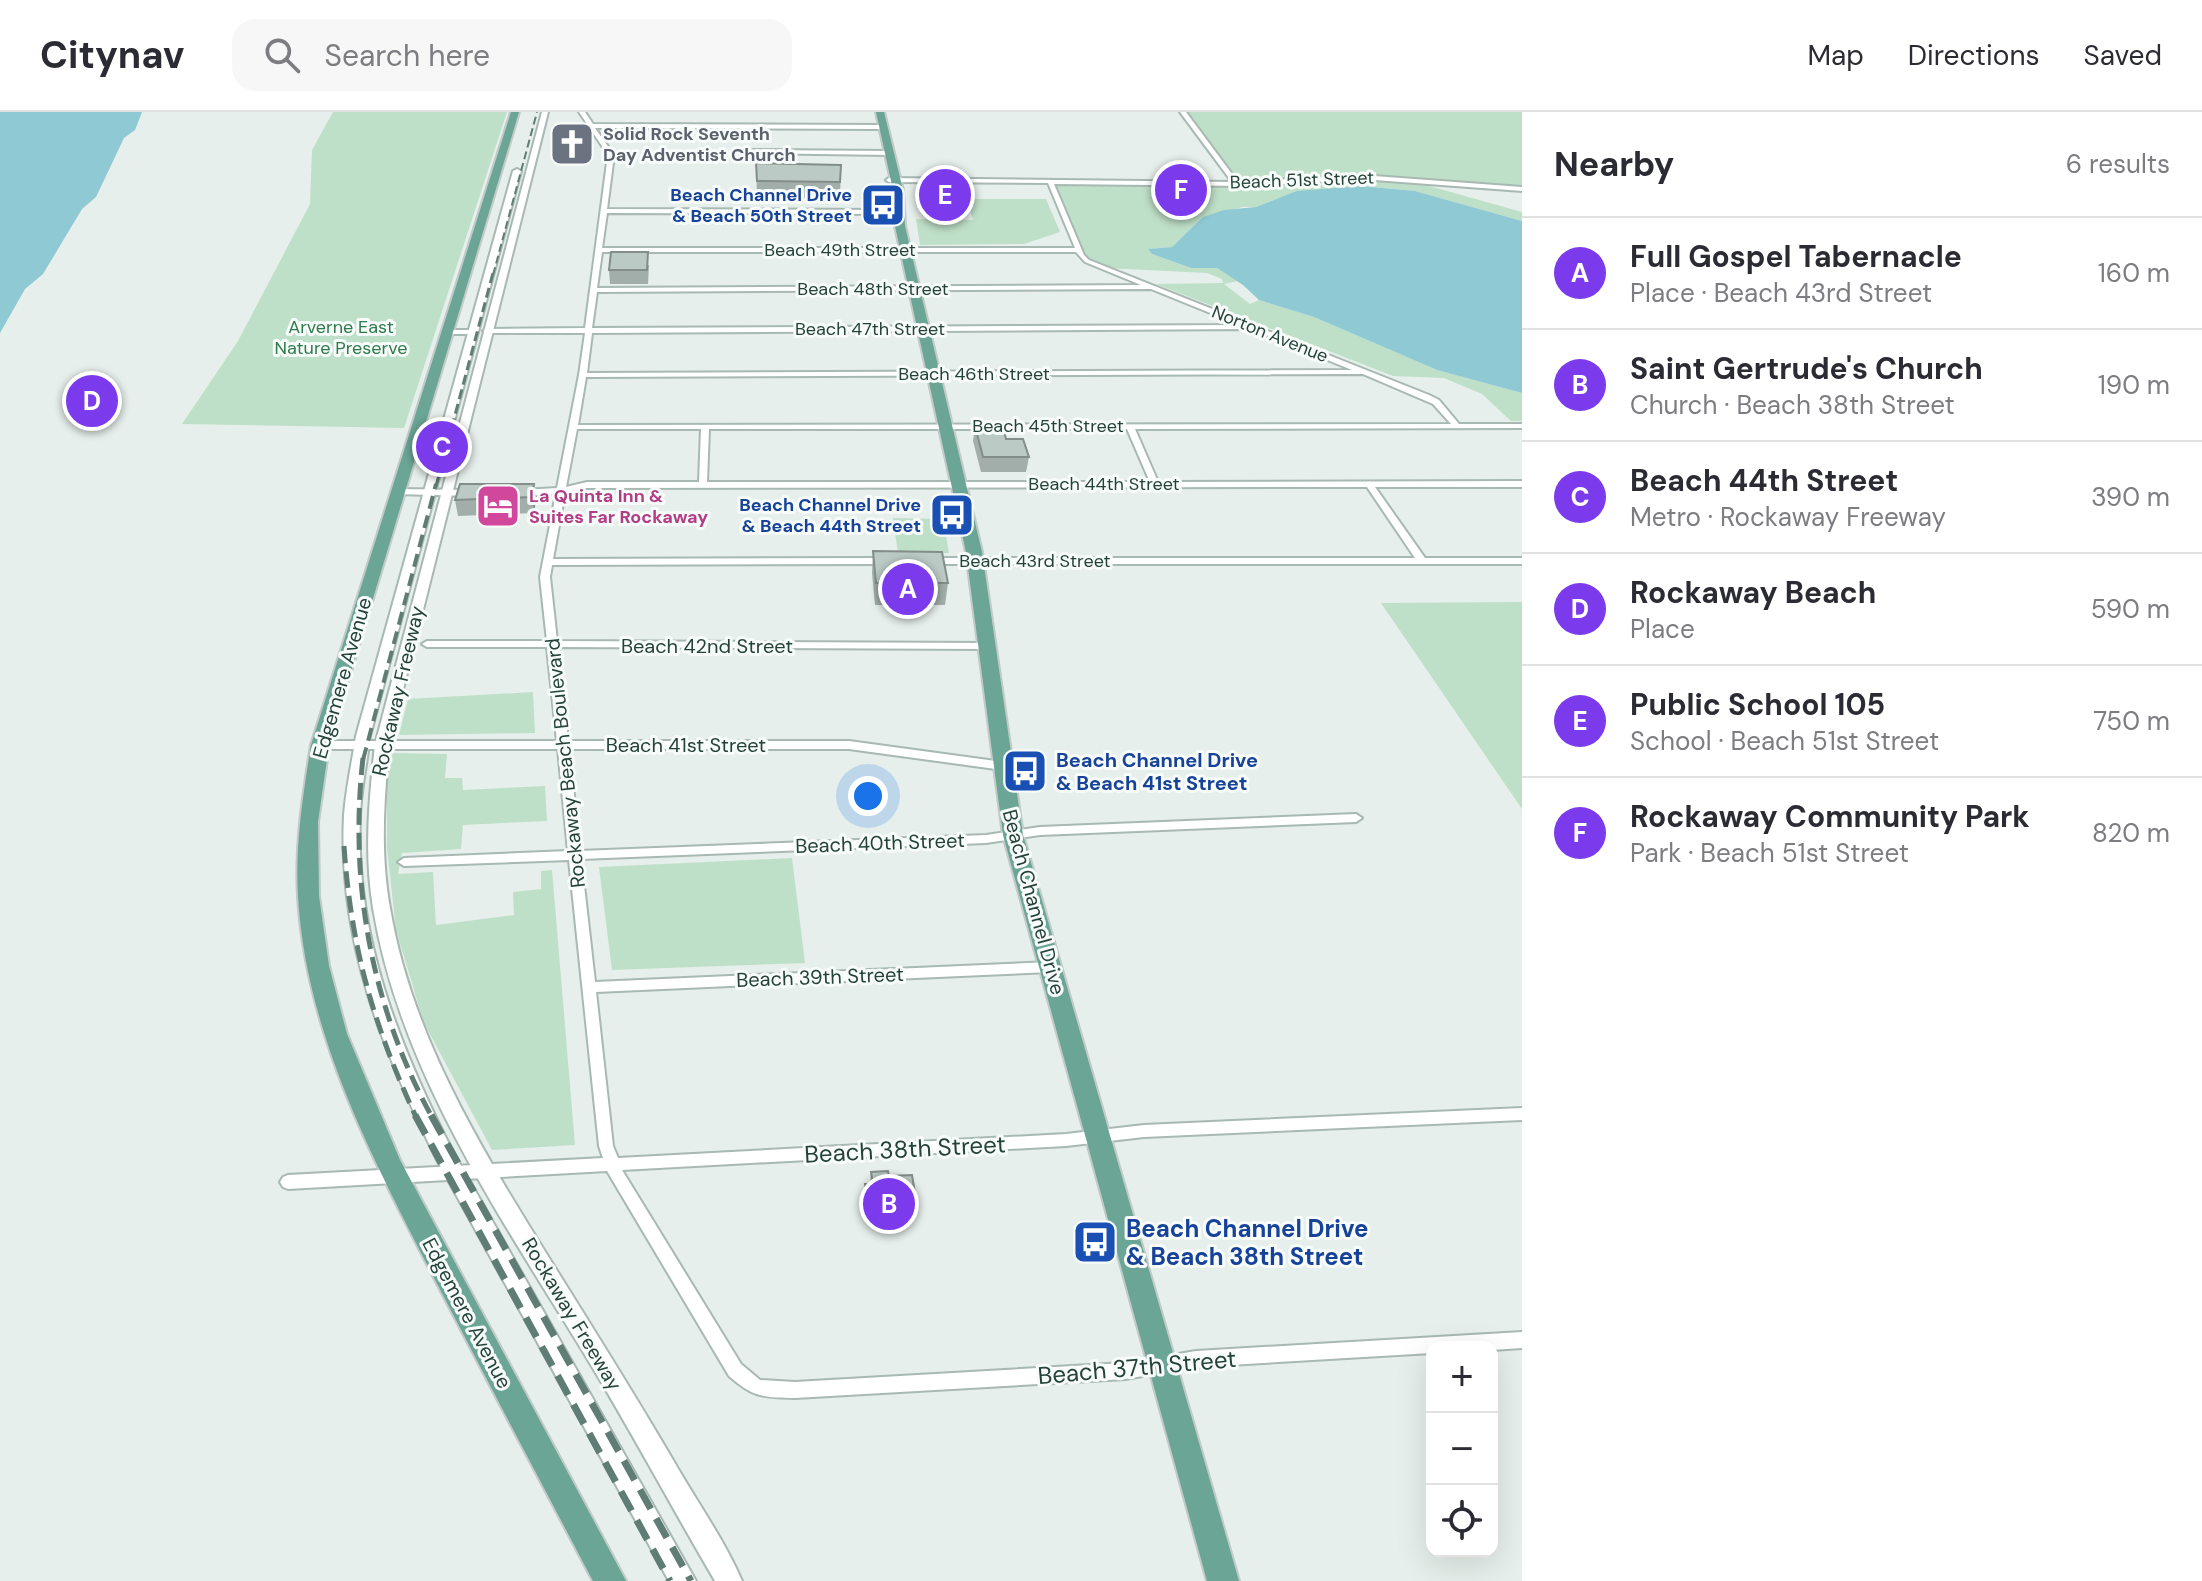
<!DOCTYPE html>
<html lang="en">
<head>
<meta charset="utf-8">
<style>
  body { margin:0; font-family:"DM Sans",sans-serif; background:#f7f7f7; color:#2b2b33 }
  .controls { position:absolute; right:24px; bottom:24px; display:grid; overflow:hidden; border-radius:16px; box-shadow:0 8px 32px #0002 }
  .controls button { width:72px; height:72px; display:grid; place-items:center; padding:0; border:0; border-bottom:2px solid #e1e1e2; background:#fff; color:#2b2b33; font:40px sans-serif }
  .you { position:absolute; left:868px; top:684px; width:28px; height:28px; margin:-20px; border:6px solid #fff; border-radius:50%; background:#1a73e8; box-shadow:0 0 0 12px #1a73e833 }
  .badge { display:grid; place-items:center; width:52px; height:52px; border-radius:50%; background:#7c3aed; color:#fff; font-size:26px; font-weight:700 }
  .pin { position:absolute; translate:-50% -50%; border:4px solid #fff; box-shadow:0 2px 8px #0006 }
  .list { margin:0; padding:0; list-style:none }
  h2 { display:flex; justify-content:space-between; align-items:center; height:104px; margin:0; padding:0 32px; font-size:34px }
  h2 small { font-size:26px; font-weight:400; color:#7c7c81 }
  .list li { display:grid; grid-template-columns:52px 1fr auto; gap:24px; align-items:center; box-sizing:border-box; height:112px; padding:0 32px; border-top:2px solid #e1e1e2 }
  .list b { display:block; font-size:30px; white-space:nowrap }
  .list p { margin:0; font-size:26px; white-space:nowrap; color:#7c7c81 }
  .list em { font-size:26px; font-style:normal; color:#7c7c81 }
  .icon { flex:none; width:44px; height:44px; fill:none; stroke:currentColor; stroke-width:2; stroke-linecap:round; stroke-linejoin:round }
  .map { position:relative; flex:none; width:1522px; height:1469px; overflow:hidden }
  header { display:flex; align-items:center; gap:48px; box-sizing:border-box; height:112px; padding:0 40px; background:#fff; border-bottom:2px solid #e1e1e2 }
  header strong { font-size:38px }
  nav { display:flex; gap:44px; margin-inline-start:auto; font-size:28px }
  .search { width:560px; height:72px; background:#f7f7f7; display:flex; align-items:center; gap:20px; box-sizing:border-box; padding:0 28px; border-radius:24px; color:#7c7c81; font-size:30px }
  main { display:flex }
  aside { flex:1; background:#fff }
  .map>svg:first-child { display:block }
  .green { fill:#bfe0c8 }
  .water { fill:#8ec9d4 }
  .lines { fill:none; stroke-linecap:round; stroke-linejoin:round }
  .minor-casing { stroke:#a8b8b2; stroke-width:4 }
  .tertiary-casing { stroke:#a8b8b2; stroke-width:4 }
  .primary-casing { stroke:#c2cac8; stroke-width:4 }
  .minor { fill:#fff; fill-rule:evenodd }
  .tertiary { fill:#fff; fill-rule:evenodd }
  .primary { fill:#6aa596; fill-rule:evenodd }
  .rail-far4 { stroke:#5f7d75; stroke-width:2; stroke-dasharray:8 4; stroke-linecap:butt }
  .rail-far3 { stroke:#5f7d75; stroke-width:3; stroke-dasharray:10 5; stroke-linecap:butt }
  .rail-far2 { stroke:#5f7d75; stroke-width:4; stroke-dasharray:13 7; stroke-linecap:butt }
  .rail-far1 { stroke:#5f7d75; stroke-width:5; stroke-dasharray:17 8; stroke-linecap:butt }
  .rail { stroke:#5f7d75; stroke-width:7; stroke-dasharray:22 11; stroke-linecap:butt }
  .wall { fill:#a1aea9 }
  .shaded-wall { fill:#838d89 }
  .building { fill:#bbcac4; stroke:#838d89; stroke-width:2 }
  .labels { text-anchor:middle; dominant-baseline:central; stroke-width:6; stroke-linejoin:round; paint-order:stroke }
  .far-worship-label { font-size:18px; font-weight:bold; fill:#5b616d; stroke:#f7fbf9; text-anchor:start }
  .far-street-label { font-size:18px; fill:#24423a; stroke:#f7fbf9 }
  .far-transit-label { font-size:18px; font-weight:bold; fill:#164399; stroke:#f7fbf9; text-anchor:end }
  .far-park-label { font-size:18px; fill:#2d7a4b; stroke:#f7fbf9 }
  .far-hotel-label { font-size:18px; font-weight:bold; fill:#b23c85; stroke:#f7fbf9; text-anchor:start }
  .street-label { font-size:20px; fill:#24423a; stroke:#f7fbf9 }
  .transit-label { font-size:20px; font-weight:bold; fill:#164399; stroke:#f7fbf9; text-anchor:start }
  .near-street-label { font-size:24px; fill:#24423a; stroke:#f7fbf9 }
  .near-transit-label { font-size:24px; font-weight:bold; fill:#164399; stroke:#f7fbf9; text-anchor:start }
</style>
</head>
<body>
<header>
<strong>Citynav</strong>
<div class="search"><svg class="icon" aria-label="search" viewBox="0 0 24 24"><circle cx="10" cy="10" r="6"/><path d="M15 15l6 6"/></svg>Search here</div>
<nav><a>Map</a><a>Directions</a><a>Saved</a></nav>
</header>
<main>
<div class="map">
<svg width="1522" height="1469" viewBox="0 0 1522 1469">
  <rect width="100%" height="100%" fill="#e6efeb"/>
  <!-- green -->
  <g class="green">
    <polygon points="333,0 507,0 404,316 182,312 238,229 310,92 312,38"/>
    <polygon points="1183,0 1522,0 1522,77 1408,68 1522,100 1522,109 1415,79 1361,74 1279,86 1256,95 1243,95 1203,105 1172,135 1149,137 1152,142 1191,156 1217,156 1238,169 1224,172 1250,192 1259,188 1314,205 1437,258 1522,281 1522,309 1511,309 1482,282 1444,266 1393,264 1156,172 1223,171 1222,167 1207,161 1105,156 1084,147 1050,69 1235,71"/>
    <polygon points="967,87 1046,87 1060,120 1024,132 920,133 916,107 973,108"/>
    <polygon points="893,406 943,407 949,441 898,441"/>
    <polygon points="1522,490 1522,697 1381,491"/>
    <polygon points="533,580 535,621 399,623 408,587"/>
    <polygon points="391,641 447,642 445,666 462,666 463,678 545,674 547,709 463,713 461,737 402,741 398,762 433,760 436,813 514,803 513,780 541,777 541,759 552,758 575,1033 492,1038 424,911 396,818 387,736 387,665"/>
    <polygon points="792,746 805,851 612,858 599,755"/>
  </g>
  <!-- water -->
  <g class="water">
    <polygon points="0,0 142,0 135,18 124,26 96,85 82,97 43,162 25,177 0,221"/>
    <polygon points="1361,74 1415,79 1522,109 1522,281 1437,258 1314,205 1259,188 1243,173 1217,156 1191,156 1152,142 1148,137 1172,135 1203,105 1224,98 1256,95 1297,79"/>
  </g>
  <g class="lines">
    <!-- minor casing -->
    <g class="minor-casing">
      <g id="minor">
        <path d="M579,0H585L593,12L883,13L886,15L883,17L595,16L614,43L607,97L898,98L901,100L898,102L607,101L602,136H1075L1048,71L889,70L886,68L889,66L1232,70L1180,0H1186L1238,70L1361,63L1522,75V79L1361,67L1248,74L1054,72L1084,143L1089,148L1429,283L1439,288L1459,312H1522V316L1135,317L1158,370L1522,369V375H1375L1425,446H1522V452H929L924,449L929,446H1415L1367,375L587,376L565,380L553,447L887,446L892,449L887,452L552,453L550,465L557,529L988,531L993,534L988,537L558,535L568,629H849L1003,650L1009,654L1003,658L849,637H569L580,739L986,723L1040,715L1356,702L1362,706L1356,710L1040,723L986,731L581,747L595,870L1051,850L1056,851L1058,855L1056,859L1051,860L596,880L613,1034L618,1046L1066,1022L1144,1013L1522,996V1008L1144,1025L1066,1034L622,1058L741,1252L760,1268L795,1270L1125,1251L1196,1239L1522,1220V1236L1492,1238V1235H1432V1241L1196,1255L1125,1267L795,1286C762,1285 754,1286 729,1264L607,1059L288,1077L283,1075L280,1070L283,1065L288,1063L603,1046L599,1034L569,748L404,754L398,750L404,746L568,739L558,637H320L314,633L320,629H557L547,535H427L422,532L427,529H547L540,465L556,382L522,384L518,381L522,378L557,376L579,263L585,221H487L483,219L487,217L585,216L608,43ZM602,140H1076L1085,150L1141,173L597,176ZM1151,177L1240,213L592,216L597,180ZM1251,217L1352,258L587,261L592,221ZM1363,262L1433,292L1451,312L578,313L586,265ZM577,317H701L699,370H587L566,375ZM709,317H1127L1150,370H707Z"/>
        <polygon points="753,38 890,39 893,41 890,43 751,41"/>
        <polygon points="445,218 473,218 477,220 473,222 448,222 444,220"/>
        <polygon points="398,377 472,378 476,381 472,384 395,382 394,380"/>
      </g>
    </g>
    <!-- tertiary casing -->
    <g class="tertiary-casing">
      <g id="tertiary">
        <path d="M542,0H548L389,633C384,688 380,741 390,796C411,922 480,1035 546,1141C589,1210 632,1278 673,1348C695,1387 724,1427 742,1469H715C671,1394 630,1317 585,1243C500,1104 400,960 373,796C364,741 369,688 375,633Z"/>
        <path d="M517,57L521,59L370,624C367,650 361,677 360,703C355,823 398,931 451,1036L696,1469H669L437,1048C382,937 338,830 344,703C346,677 352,650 356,624L513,59Z"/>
      </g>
    </g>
    <!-- primary casing -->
    <g class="primary-casing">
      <g id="primary">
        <path d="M511,0H519L329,633L318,710L319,784L329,854L347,922L400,1048L626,1469H593C543,1374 493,1280 444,1185C379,1059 306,927 298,784C295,733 303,683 311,633Z"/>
        <polygon points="876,0 884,0 903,78 905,114 982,440 1023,723 1239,1469 1207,1469 1003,723 966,440 895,114 893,78"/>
      </g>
    </g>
    <!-- minor -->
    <use href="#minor" class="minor"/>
    <!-- tertiary -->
    <use href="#tertiary" class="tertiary"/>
    <!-- primary -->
    <use href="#primary" class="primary"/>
    <!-- rail-far4 -->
    <polyline class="rail-far4" points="493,163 537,0"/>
    <!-- rail-far3 -->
    <polyline class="rail-far3" points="436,374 493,161"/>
    <!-- rail-far2 -->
    <polyline class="rail-far2" points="363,648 436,372"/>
    <!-- rail-far1 -->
    <g class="rail-far1">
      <path d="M363,646C349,771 371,894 432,1005"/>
      <path d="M344,734C351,836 373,912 416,1005"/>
    </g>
    <!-- rail -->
    <g class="rail">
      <polyline points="415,1003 670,1469"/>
      <polyline points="431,1003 691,1469"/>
    </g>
  </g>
  <!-- wall -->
  <g class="wall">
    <polygon points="756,51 841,53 840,86 757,86"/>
    <polygon points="649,153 648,172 610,172 609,158"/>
    <polygon points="975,314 1006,327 1029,345 1026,360 981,360 973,329"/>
    <polygon points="534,372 536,388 534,401 458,404 455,388"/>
    <polygon points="873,439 948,471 945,493 875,493 872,461"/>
    <polygon points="871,1060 889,1064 917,1093 915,1104 875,1106 874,1101 866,1101 864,1083 865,1072 870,1072"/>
  </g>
  <!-- shaded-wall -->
  <polygon class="shaded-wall" points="534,372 536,388 534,401 532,385"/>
  <!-- building -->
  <g class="building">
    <polygon points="756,51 841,53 840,70 757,69"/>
    <polygon points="611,140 648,140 647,158 609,158"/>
    <polygon points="975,314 1003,315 1006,327 1023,327 1029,345 983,345"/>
    <polygon points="460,372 534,372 532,385 455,388"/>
    <polygon points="873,439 942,440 948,471 876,471"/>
    <polygon points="888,1059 889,1064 912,1063 917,1093 876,1095 876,1090 867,1091 865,1072 873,1072 871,1060"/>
  </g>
  <!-- icons -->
  <defs>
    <g id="church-square" transform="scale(2.3)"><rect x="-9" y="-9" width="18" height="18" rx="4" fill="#6b7280" stroke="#f7fbf9"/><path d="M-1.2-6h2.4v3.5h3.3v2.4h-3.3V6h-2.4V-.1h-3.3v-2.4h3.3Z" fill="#fff"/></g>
    <g id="bus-square" transform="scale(2.3)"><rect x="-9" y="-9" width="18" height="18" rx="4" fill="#1a4fb4" stroke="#f7fbf9"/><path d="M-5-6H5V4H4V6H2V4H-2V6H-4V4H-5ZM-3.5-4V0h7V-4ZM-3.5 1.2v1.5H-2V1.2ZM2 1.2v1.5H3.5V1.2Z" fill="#fff"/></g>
    <g id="hotel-square" transform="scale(2.3)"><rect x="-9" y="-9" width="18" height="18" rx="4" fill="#d1479c" stroke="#f7fbf9"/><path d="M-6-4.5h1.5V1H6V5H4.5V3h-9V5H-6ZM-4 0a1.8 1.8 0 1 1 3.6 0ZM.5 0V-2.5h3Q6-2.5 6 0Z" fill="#fff"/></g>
  </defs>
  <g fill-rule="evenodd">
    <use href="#church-square" x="572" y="32"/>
    <use href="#bus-square" x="883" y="93"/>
    <use href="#hotel-square" x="498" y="394"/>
    <use href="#bus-square" x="952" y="403"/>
    <use href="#bus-square" x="1025" y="659"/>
    <use href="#bus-square" x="1095" y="1130"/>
  </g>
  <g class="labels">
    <!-- far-worship labels -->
    <g class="far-worship-label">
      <text x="603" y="22">Solid Rock Seventh<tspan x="603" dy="21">Day Adventist Church</tspan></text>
    </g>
    <!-- far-street labels -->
    <g class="far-street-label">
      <text transform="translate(1302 68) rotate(-2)">Beach 51st Street</text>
      <text x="840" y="138">Beach 49th Street</text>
      <text x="873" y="177">Beach 48th Street</text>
      <text x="870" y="217">Beach 47th Street</text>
      <text transform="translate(1270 222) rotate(22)">Norton Avenue</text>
      <text x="974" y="262">Beach 46th Street</text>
      <text x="1048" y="314">Beach 45th Street</text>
      <text x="1104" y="372">Beach 44th Street</text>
      <text x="1035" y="449">Beach 43rd Street</text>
    </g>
    <!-- far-transit labels -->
    <g class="far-transit-label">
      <text x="852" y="83">Beach Channel Drive<tspan x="852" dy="21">&amp; Beach 50th Street</tspan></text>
      <text x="921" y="393">Beach Channel Drive<tspan x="921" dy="21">&amp; Beach 44th Street</tspan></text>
    </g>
    <!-- far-park labels -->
    <g class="far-park-label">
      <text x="341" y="215">Arverne East<tspan x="341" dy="21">Nature Preserve</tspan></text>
    </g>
    <!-- far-hotel labels -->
    <g class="far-hotel-label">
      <text x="529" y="384">La Quinta Inn &amp;<tspan x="529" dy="21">Suites Far Rockaway</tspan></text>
    </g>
    <!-- street labels -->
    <g class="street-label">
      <text x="707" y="534">Beach 42nd Street</text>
      <text transform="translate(342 566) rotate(-74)">Edgemere Avenue</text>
      <text transform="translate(398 579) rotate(-77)">Rockaway Freeway</text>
      <text x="686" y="633">Beach 41st Street</text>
      <text transform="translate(565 651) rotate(-96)">Rockaway Beach Boulevard</text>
      <text transform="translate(880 731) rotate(-2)">Beach 40th Street</text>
      <text transform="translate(1034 790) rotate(75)">Beach Channel Drive</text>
      <text transform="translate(820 865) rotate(-2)">Beach 39th Street</text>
      <text transform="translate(467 1201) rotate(62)">Edgemere Avenue</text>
      <text transform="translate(572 1202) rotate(59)">Rockaway Freeway</text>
    </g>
    <!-- transit labels -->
    <g class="transit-label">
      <text x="1056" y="648">Beach Channel Drive<tspan x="1056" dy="23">&amp; Beach 41st Street</tspan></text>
    </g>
    <!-- near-street labels -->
    <g class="near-street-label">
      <text transform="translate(905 1037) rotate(-3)">Beach 38th Street</text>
      <text transform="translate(1137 1255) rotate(-5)">Beach 37th Street</text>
    </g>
    <!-- near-transit labels -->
    <g class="near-transit-label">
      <text x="1126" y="1116">Beach Channel Drive<tspan x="1126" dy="28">&amp; Beach 38th Street</tspan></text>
    </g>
  </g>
</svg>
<div class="controls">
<button>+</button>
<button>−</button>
<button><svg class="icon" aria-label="locate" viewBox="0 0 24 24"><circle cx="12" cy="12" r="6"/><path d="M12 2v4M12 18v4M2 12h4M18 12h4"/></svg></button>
</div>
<div class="you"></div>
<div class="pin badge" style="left:908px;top:477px">A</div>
<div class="pin badge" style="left:889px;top:1092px">B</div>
<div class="pin badge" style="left:442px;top:335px">C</div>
<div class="pin badge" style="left:92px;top:289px">D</div>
<div class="pin badge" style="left:945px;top:83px">E</div>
<div class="pin badge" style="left:1181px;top:78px">F</div>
</div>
<aside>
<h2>Nearby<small>6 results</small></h2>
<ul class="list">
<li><span class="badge">A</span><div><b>Full Gospel Tabernacle</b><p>Place · Beach 43rd Street</p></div><em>160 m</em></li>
<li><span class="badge">B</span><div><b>Saint Gertrude's Church</b><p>Church · Beach 38th Street</p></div><em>190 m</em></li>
<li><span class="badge">C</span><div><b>Beach 44th Street</b><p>Metro · Rockaway Freeway</p></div><em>390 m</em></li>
<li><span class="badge">D</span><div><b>Rockaway Beach</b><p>Place</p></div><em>590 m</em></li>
<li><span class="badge">E</span><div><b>Public School 105</b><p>School · Beach 51st Street</p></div><em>750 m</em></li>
<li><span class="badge">F</span><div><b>Rockaway Community Park</b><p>Park · Beach 51st Street</p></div><em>820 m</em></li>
</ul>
</aside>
</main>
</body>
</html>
